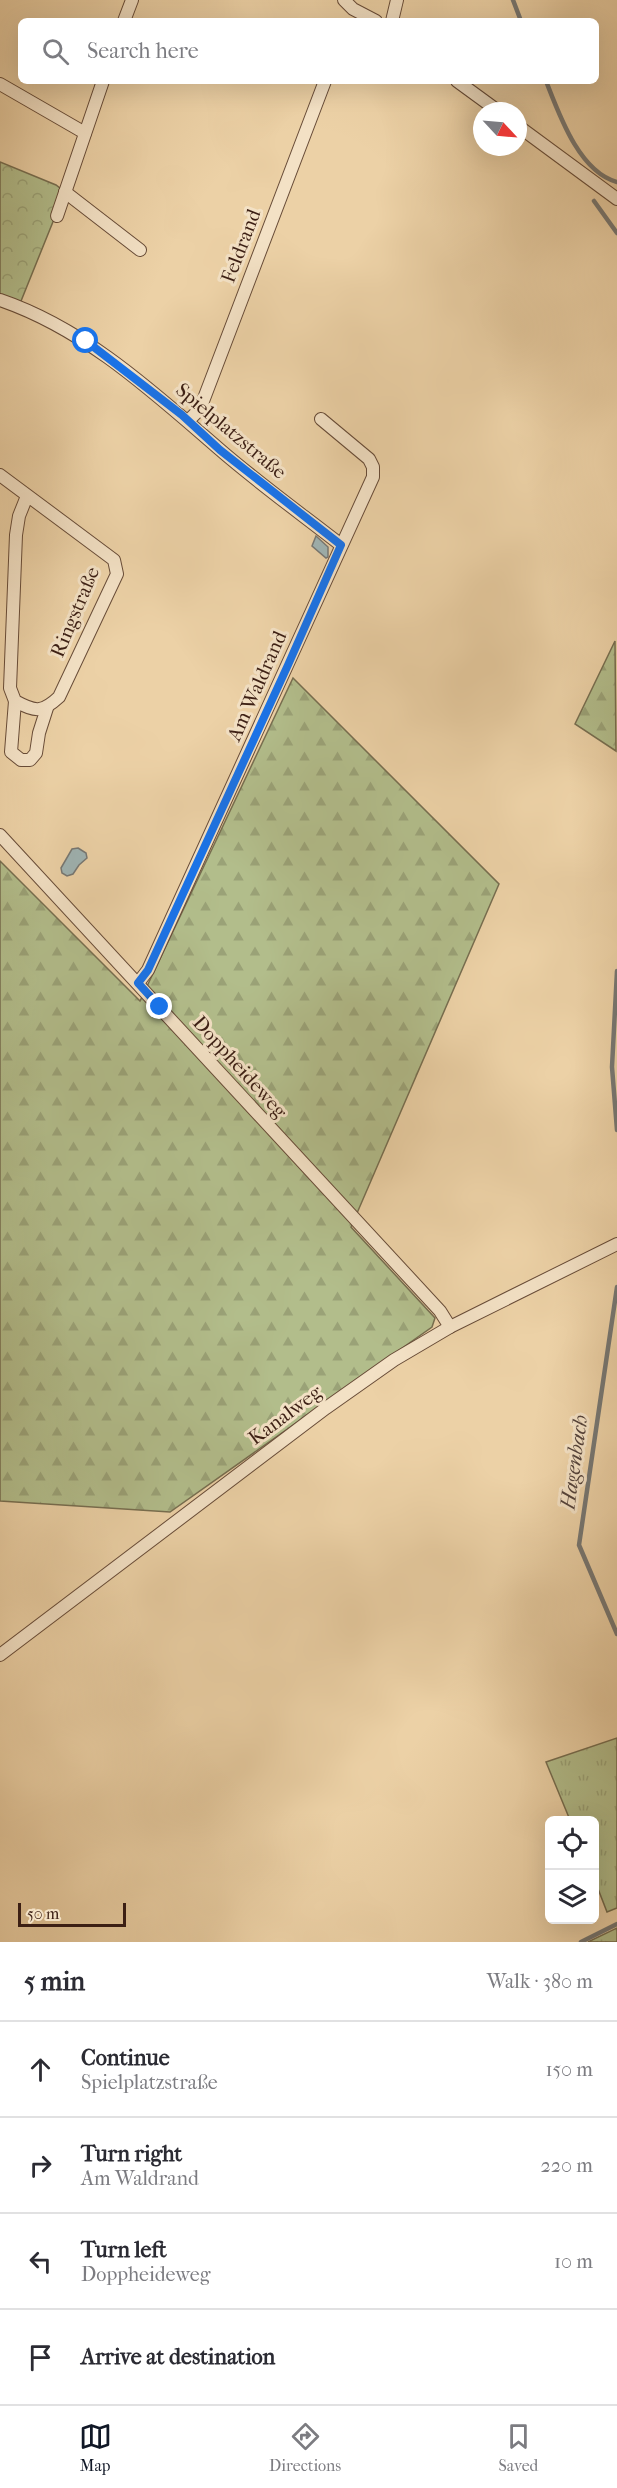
<!DOCTYPE html>
<html lang="en">
<head>
<meta charset="utf-8">
<style>
  body { margin:0; font-family:"IM FELL French Canon",serif; background:#f2f2f3; color:#2b2b33 }
  .controls { position:absolute; right:18px; bottom:18px; display:grid; overflow:hidden; border-radius:9px; box-shadow:0 6px 24px #0002 }
  .controls button { width:54px; height:54px; display:grid; place-items:center; padding:0; border:0; border-bottom:2px solid #e1e1e2; background:#fff; color:#2b2b33; font:30px sans-serif }
  .compass { position:absolute; left:473px; top:102px; width:54px; height:54px; border-radius:50%; background:#fff; box-shadow:0 6px 24px #0002; rotate:116deg }
  .scale { position:absolute; left:18px; bottom:15px; width:108px; box-sizing:border-box; padding-left:6px; border:3px solid #3c1f14; border-top:0; font-size:16px; line-height:21px; white-space:nowrap; color:#3c1f14; -webkit-text-stroke:4px #f3e1c5; paint-order:stroke }
  .stop { position:absolute; width:18px; height:18px; margin:-14px; border:4px solid #1a73e8; border-radius:50%; background:#fff }
  .stop.end { background:#1a73e8; border-color:#fff; box-shadow:0 2px 6px #0008 }
  .list { margin:0; padding:0; list-style:none }
  h2 { display:flex; justify-content:space-between; align-items:center; height:78px; margin:0; padding:0 24px; font-size:26px }
  h2 small { font-size:20px; font-weight:400; color:#7c7c81 }
  .list li { display:grid; grid-template-columns:39px 1fr auto; gap:18px; align-items:center; box-sizing:border-box; height:96px; padding:0 24px; border-top:2px solid #e1e1e2 }
  .list b { display:block; font-size:22px; white-space:nowrap }
  .list p { margin:0; font-size:20px; white-space:nowrap; color:#7c7c81 }
  .list em { font-size:20px; font-style:normal; color:#7c7c81 }
  .icon { flex:none; width:33px; height:33px; fill:none; stroke:currentColor; stroke-width:2; stroke-linecap:round; stroke-linejoin:round }
  .map { position:relative; flex:none; width:617px; height:1942px; overflow:hidden }
  .search { position:absolute; background:#fff; box-shadow:0 6px 24px #0002; left:18px; right:18px; top:18px; height:66px; display:flex; align-items:center; gap:15px; box-sizing:border-box; padding:0 21px; border-radius:9px; color:#7c7c81; font-size:22px }
  .sheet { height:462px; background:#fff }
  nav { display:flex; justify-content:space-around; align-items:center; box-sizing:border-box; height:84px; border-top:2px solid #e1e1e2; background:#fff; font-size:16px; color:#7c7c81 }
  nav a { display:grid; justify-items:center; gap:3px }
  nav .on { color:#111827 }
  .map>svg:first-child { display:block }
  .grass { fill:url(#grass-tufts); stroke:#776e50; stroke-width:1.5 }
  .forest { fill:url(#forest-firs); stroke:#776e50; stroke-width:1.5 }
  .park { fill:url(#park-crowns); stroke:#776e50; stroke-width:1.5 }
  .water { fill:#9fb4b4; stroke:#777874; stroke-width:1.5 }
  .lines { fill:none; stroke-linecap:round; stroke-linejoin:round }
  .stream { stroke:#777874; stroke-width:4.5 }
  .street-casing { stroke:#684c38; stroke-width:14 }
  .street { stroke:#f3e1c5; stroke-width:12 }
  .route { stroke:#1a73e8; stroke-width:8 }
  .labels { text-anchor:middle; dominant-baseline:central; stroke-width:6; stroke-linejoin:round; paint-order:stroke }
  .street-label { font-size:20px; fill:#3c1f14; stroke:#f3e1c5 }
  .water-label { font-size:21px; font-style:italic; fill:#55443c; stroke:#f3e1c5 }
</style>
</head>
<body>
<div class="map">
<svg width="617" height="1942" viewBox="0 0 617 1942">
  <defs>
    <pattern id="grass-tufts" width="24" height="20" patternUnits="userSpaceOnUse" patternTransform="scale(1.5)"><rect width="24" height="20" fill="#b2bd8b"/><path d="M3 7l-1-3M5 7V3M7 7l1-3M15 17l-1-3M17 17v-4M19 17l1-3" fill="none" stroke="#9aa277"/></pattern>
    <pattern id="forest-firs" width="22" height="20" patternUnits="userSpaceOnUse" patternTransform="scale(1.5)"><rect width="22" height="20" fill="#b2bd8b"/><path d="M5 1l3.5 6h-7zM16 11l3.5 6h-7z" fill="#9aa277"/></pattern>
    <pattern id="park-crowns" width="20" height="18" patternUnits="userSpaceOnUse" patternTransform="scale(1.5)"><rect width="20" height="18" fill="#b2bd8b"/><path d="M2 6a3 3 0 1 1 6 0M12 15a3 3 0 1 1 6 0" fill="none" stroke="#9aa277"/></pattern>
  </defs>
  <rect width="100%" height="100%" fill="#ecd1a6"/>
  <filter id="stains"><feTurbulence type="fractalNoise" baseFrequency=".00333" numOctaves="4"/><feColorMatrix values="0 0 0 0 .2 0 0 0 0 .09 0 0 0 0 .02 0 0 0 .5 -.17"/></filter>
  <radialGradient id="worn" r=".72"><stop offset=".6" stop-color="#630" stop-opacity="0"/><stop offset="1" stop-color="#630" stop-opacity=".3"/></radialGradient>
  <!-- grass -->
  <g class="grass">
    <polygon points="617,1738 617,1908 607,1912 595,1881 594,1820 570,1820 546,1762"/>
    <polygon points="617,1928 617,1942 588,1942"/>
  </g>
  <!-- forest -->
  <g class="forest">
    <polygon points="615,641 616,751 575,724"/>
    <polygon points="293,678 499,884 351,1227 435,1318 432,1327 170,1512 0,1501 0,861 140,1001"/>
  </g>
  <!-- park -->
  <polygon class="park" points="0,162 56,185 65,192 19,306 0,298"/>
  <!-- water -->
  <g class="water">
    <polygon points="316,536 328,547 328,557 326,558 312,546"/>
    <polygon points="78,848 86,853 87,858 79,865 73,874 67,876 62,873 61,868 72,849"/>
  </g>
  <g class="lines">
    <!-- stream -->
    <g class="stream">
      <polyline points="513,0 521,21"/>
      <path d="M546,81C559,114 579,172 617,182"/>
      <polyline points="594,201 617,233"/>
      <polyline points="617,971 612,1067 617,1130"/>
      <polyline points="617,1287 579,1545 617,1634"/>
      <polyline points="581,1942 617,1924"/>
    </g>
    <!-- street casing -->
    <g class="street-casing">
      <g id="street">
        <polyline points="344,0 353,9 376,21"/>
        <polyline points="124,21 132,0"/>
        <polyline points="392,21 397,0"/>
        <polyline points="457,81 498,111"/>
        <polyline points="0,84 85,133"/>
        <polyline points="518,126 617,199"/>
        <polyline points="65,192 140,250"/>
        <polyline points="57,216 103,81"/>
        <path d="M0,300C85,329 152,391 218,448C257,482 300,513 341,545"/>
        <polyline points="188,421 200,409 325,81"/>
        <path d="M0,475L114,560L117,574L59,697C42,713 35,712 15,701L10,688L16,535L19,516L27,496"/>
        <polyline points="15,701 11,752 21,760 30,760 36,753 39,733 47,708"/>
        <polyline points="0,835 440,1311 450,1327"/>
        <polyline points="138,983 148,970 373,477 373,467 369,459 321,419"/>
        <polyline points="0,1655 326,1408 394,1360 450,1327 617,1244"/>
      </g>
    </g>
    <!-- street -->
    <use href="#street" class="street"/>
  </g>
  <g class="lines">
    <!-- route -->
    <polyline class="route" points="86,341 182,415 220,450 341,545 288,665 148,970 138,983 160,1007"/>
  </g>
  <g class="labels">
    <!-- street labels -->
    <g class="street-label">
      <text transform="translate(241 246) rotate(-69)">Feldrand</text>
      <text transform="translate(231 431) rotate(40)">Spielplatzstraße</text>
      <text transform="translate(75 612) rotate(-67)">Ringstraße</text>
      <text transform="translate(257 686) rotate(-66)">Am Waldrand</text>
      <text transform="translate(240 1067) rotate(48)">Doppheideweg</text>
      <text transform="translate(285 1415) rotate(-37)">Kanalweg</text>
    </g>
    <!-- water labels -->
    <g class="water-label">
      <text transform="translate(574 1462) rotate(-82)">Hagenbach</text>
    </g>
  </g>
  <rect width="100%" height="100%" filter="url(#stains)"/>
  <rect width="100%" height="100%" fill="url(#worn)"/>
</svg>
<div class="controls">
<button><svg class="icon" aria-label="locate" viewBox="0 0 24 24"><circle cx="12" cy="12" r="6"/><path d="M12 2v4M12 18v4M2 12h4M18 12h4"/></svg></button>
<button><svg class="icon" aria-label="layers" viewBox="0 0 24 24"><path d="M12 4l9 5-9 5-9-5zM3 14l9 5 9-5"/></svg></button>
</div>
<svg class="compass" viewBox="-18 -18 36 36"><path d="M0-13l5 13h-10z" fill="#e53935"/><path d="M0 13l5-13h-10z" fill="#7c7c81"/></svg>
<div class="scale">50 m</div>
<div class="stop" style="left:86px;top:341px"></div>
<div class="stop end" style="left:160px;top:1007px"></div>
<div class="search"><svg class="icon" aria-label="search" viewBox="0 0 24 24"><circle cx="10" cy="10" r="6"/><path d="M15 15l6 6"/></svg>Search here</div>
</div>
<section class="sheet">
<h2>5 min<small>Walk · 380 m</small></h2>
<ul class="list">
<li><svg class="icon" aria-label="ahead" viewBox="0 0 24 24"><path d="M12 20V5M6 11l6-6 6 6"/></svg><div><b>Continue</b><p>Spielplatzstraße</p></div><em>150 m</em></li>
<li><svg class="icon" aria-label="right" viewBox="0 0 24 24"><path d="M7 20v-9h11M14 6l5 5-5 5"/></svg><div><b>Turn right</b><p>Am Waldrand</p></div><em>220 m</em></li>
<li><svg class="icon" aria-label="left" viewBox="0 0 24 24"><path d="M17 20v-9H6M10 6l-5 5 5 5"/></svg><div><b>Turn left</b><p>Doppheideweg</p></div><em>10 m</em></li>
<li><svg class="icon" aria-label="arrive" viewBox="0 0 24 24"><path d="M6 21V4h12l-3 4 3 4H6"/></svg><div><b>Arrive at destination</b></div></li>
</ul>
</section>
<nav>
<a class="on"><svg class="icon" aria-label="map" viewBox="0 0 24 24"><path d="M3 6l6-2 6 2 6-2v14l-6 2-6-2-6 2zM9 4v14M15 6v14"/></svg>Map</a>
<a><svg class="icon" aria-label="directions" viewBox="0 0 24 24"><path d="M12 3l9 9-9 9-9-9zM9 14v-3h6M13 9l2 2-2 2"/></svg>Directions</a>
<a><svg class="icon" aria-label="saved" viewBox="0 0 24 24"><path d="M7 4h10v16l-5-4-5 4z"/></svg>Saved</a>
</nav>
</body>
</html>
